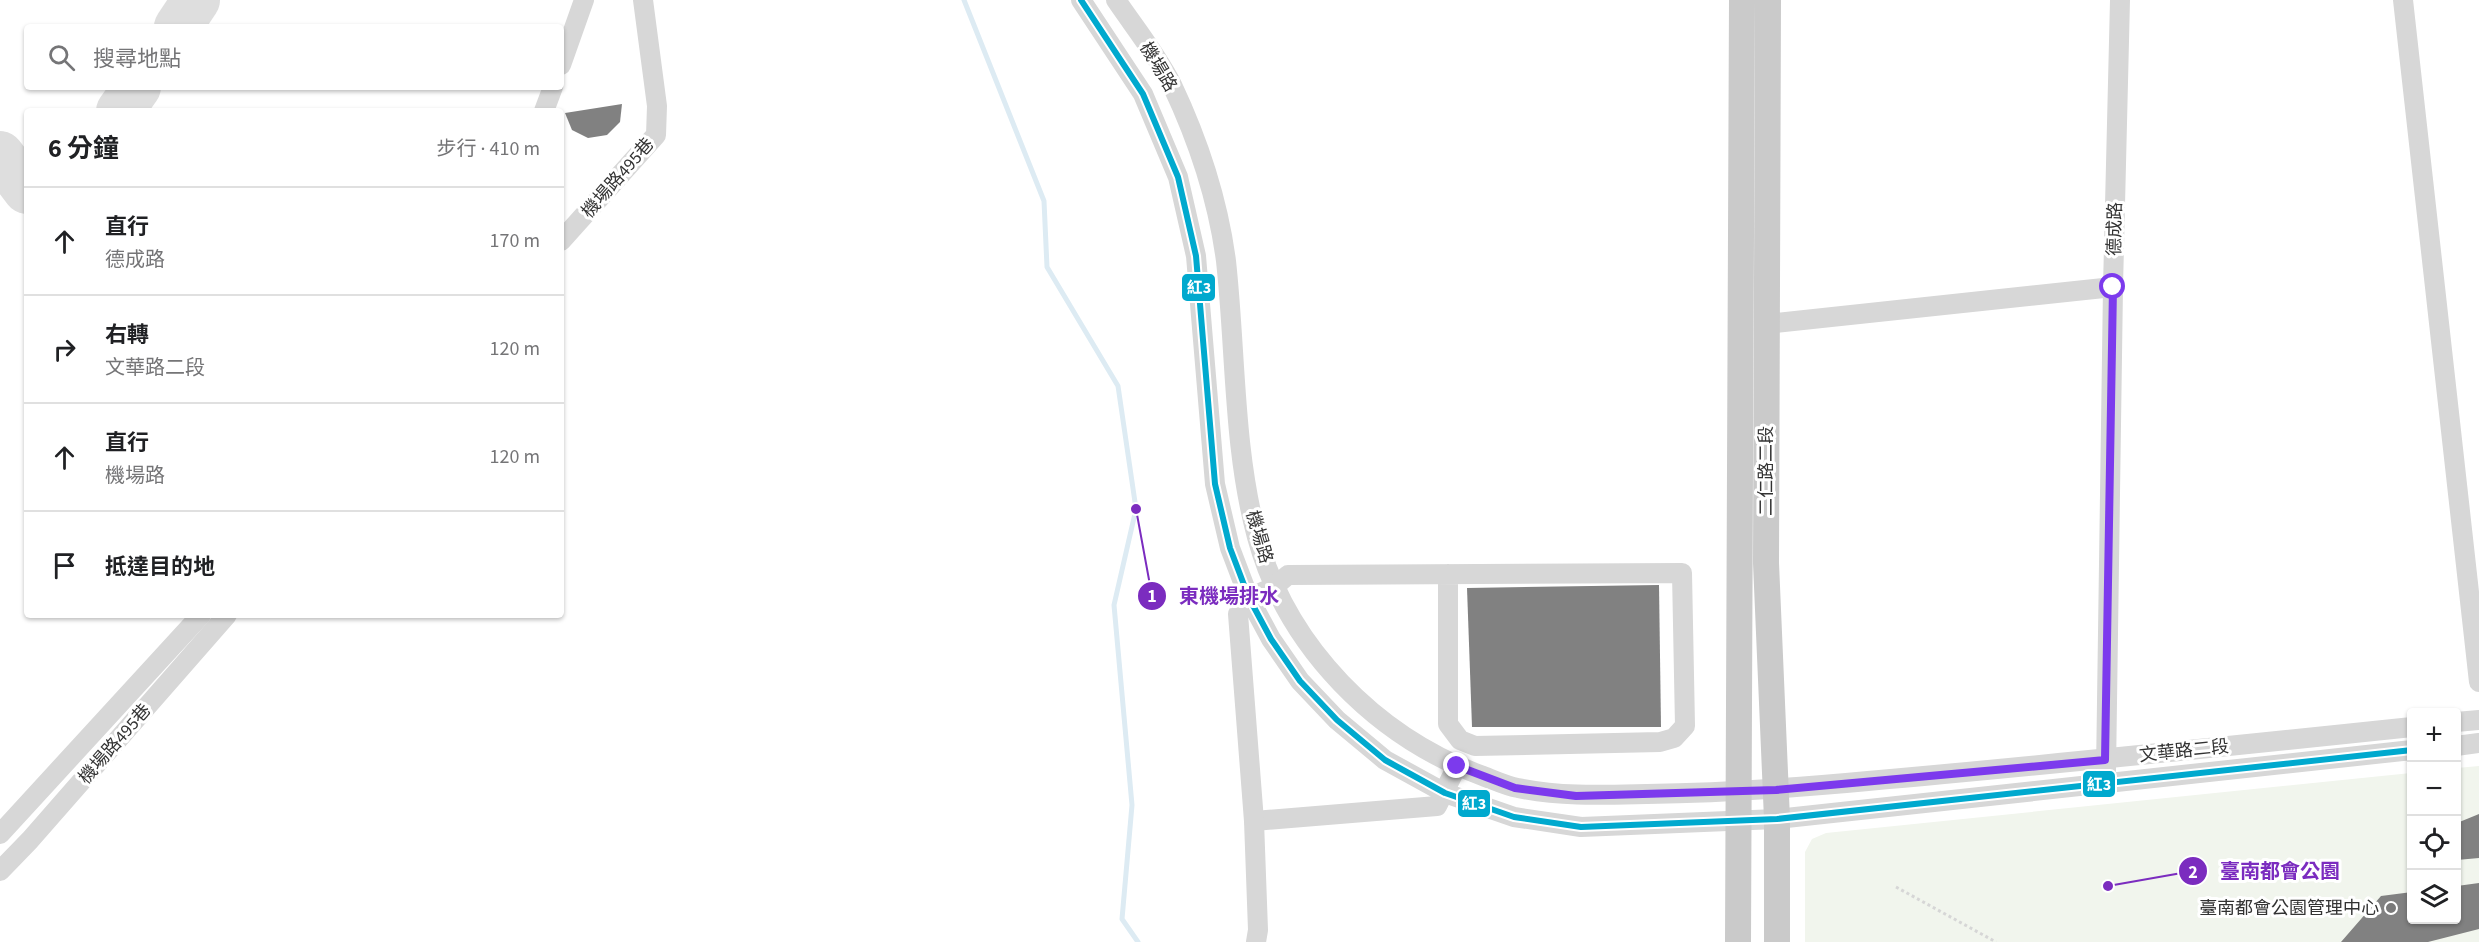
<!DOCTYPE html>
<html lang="zh-TW">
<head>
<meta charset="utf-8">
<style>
  body { margin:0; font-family:"Source Sans 3","Noto Sans TC",sans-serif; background:#f6f6f6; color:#202124 }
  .controls { position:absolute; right:18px; bottom:18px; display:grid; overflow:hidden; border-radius:6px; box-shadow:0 2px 4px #0004 }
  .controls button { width:54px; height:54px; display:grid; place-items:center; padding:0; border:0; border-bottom:2px solid #e0e0e0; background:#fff; color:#202124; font:30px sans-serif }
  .stop { position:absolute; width:18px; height:18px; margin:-14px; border:4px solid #7c3aed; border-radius:50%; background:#fff }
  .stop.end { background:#7c3aed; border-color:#fff; box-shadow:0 2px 6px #0008 }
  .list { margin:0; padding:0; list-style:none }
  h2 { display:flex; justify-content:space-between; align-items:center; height:78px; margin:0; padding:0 24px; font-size:26px }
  h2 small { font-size:20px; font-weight:400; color:#757577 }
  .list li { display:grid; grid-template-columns:39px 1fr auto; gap:18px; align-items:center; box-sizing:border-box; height:108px; padding:0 24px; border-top:2px solid #e0e0e0 }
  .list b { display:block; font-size:22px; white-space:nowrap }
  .list p { margin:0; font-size:20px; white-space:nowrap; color:#757577 }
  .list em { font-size:20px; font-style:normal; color:#757577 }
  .icon { flex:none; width:33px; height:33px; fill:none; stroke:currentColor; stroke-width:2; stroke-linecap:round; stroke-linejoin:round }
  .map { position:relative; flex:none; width:2479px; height:942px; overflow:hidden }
  .search { position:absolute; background:#fff; box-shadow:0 2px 4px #0004; left:24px; top:24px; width:540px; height:66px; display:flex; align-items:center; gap:15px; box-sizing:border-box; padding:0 21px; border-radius:6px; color:#757577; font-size:22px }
  .panel { position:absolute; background:#fff; box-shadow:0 2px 4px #0004; left:24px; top:108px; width:540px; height:510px; border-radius:6px }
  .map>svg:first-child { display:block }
  .green { fill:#f1f5ed }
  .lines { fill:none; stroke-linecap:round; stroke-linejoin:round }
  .stream { stroke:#ddebf3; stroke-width:5 }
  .taxiway { stroke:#dedede; stroke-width:48 }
  .building { fill:#818181 }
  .path { stroke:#d6d6d6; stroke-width:3; stroke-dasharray:3 3; stroke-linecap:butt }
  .minor { stroke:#d7d7d7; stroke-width:20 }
  .major { stroke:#cacaca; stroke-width:26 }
  .bus-1-casing { stroke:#fff; stroke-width:10 }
  .bus-1 { stroke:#00a9ce; stroke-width:6 }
  .route { stroke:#7c3aed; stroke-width:8 }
  .poi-dot { fill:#7a7a7a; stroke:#fff; stroke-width:2 }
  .labels { text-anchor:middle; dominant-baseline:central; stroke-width:6; stroke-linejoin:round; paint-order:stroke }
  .street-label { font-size:18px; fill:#333; stroke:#fff }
  .poi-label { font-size:18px; fill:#333; stroke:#fff; text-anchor:end }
  .leader { fill:none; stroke:#7b2cbf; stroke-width:2 }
  .callout-dot { fill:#7b2cbf; stroke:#fff; stroke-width:2 }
  .mark-label { font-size:18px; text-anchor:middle; font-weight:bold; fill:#fff }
  .callout-label { font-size:20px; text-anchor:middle; font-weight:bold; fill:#7b2cbf; stroke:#fff; stroke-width:6; stroke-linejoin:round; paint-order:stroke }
  .line-badge { stroke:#fff; stroke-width:2 }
  .badge-label { font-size:16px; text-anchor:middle; font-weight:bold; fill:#fff }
</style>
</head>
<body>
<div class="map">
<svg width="2479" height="942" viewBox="0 0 2479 942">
  <rect width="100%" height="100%" fill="#fff"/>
  <!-- green -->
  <polygon class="green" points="2479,766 2479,942 1805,942 1805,852 1812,839 1826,833 2411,773 2412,920 2456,920 2457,768"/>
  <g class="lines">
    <!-- stream -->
    <polyline class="stream" points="964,0 1044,201 1047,267 1118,386 1136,509 1114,605 1132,805 1122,919 1138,942"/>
    <!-- taxiway -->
    <g class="taxiway">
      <polyline points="178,27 196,0"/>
      <polyline points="120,111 137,87"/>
      <polyline points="0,155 27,190"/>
    </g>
  </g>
  <!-- building -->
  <g class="building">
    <polygon points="622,104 620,122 607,135 588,138 572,130 565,113"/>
    <polygon points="1659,585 1661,727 1472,727 1467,588"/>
    <polygon points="2479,814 2479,858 2457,860 2457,823"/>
    <polygon points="2479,883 2479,929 2428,942 2341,942 2381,896 2412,892 2412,920 2457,920 2457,886"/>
  </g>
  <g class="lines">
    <!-- path -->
    <polyline class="path" points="1896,887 1996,942"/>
    <!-- minor -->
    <g class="minor">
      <polyline points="1081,0 1143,94 1178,177 1196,256 1215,484 1230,548 1249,598 1271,639 1300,681 1337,720 1385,760 1445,793 1514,817 1581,827 1777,819 2412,750"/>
      <path d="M1116,0C1135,28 1157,55 1172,85C1198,140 1218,200 1226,261C1236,352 1233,449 1257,537C1287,647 1376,737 1483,776C1494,780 1506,786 1518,788C1561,797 1604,795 1647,794C1721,793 1794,788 1868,781C2050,765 2231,746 2412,727"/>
      <polyline points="2403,0 2479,682"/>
      <polyline points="561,65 584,0"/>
      <polyline points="544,111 553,87"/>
      <polyline points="561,241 656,135 657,106 643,0"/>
      <polyline points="1766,324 2113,287"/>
      <polyline points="2456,722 2479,720"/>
      <polyline points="2456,746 2479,743"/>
      <polyline points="2106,771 2113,287 2120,0"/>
      <polyline points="1254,821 1437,806 1457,766"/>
      <polyline points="0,834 201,615"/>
      <polyline points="0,871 30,840 227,615"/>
      <polyline points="1256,942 1258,930 1254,821 1238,614 1249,598 1274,587 1288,575 1682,573 1685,726 1674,738 1660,742 1475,746 1460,740 1448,724 1448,574"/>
    </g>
    <!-- major -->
    <g class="major">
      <polyline points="1768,0 1766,563 1777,819 1777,942"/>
      <polyline points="1738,942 1742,0"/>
    </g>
    <!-- bus-1 casing -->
    <g class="bus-1-casing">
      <polyline id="bus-1" points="1081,0 1143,94 1178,177 1196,256 1215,484 1230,548 1249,598 1271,639 1300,681 1337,720 1385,760 1445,793 1514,817 1581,827 1777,819 2412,750"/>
    </g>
    <!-- bus-1 -->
    <use href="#bus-1" class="bus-1"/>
  </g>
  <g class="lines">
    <!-- route -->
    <polyline class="route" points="1457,766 1515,788 1576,796 1776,790 2105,760 2113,287"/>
  </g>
  <!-- markers -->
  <circle class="poi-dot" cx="2391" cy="908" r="6"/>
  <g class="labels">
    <!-- street labels -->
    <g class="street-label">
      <text transform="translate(1158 67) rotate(59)">機場路</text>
      <text transform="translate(618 178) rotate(-49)">機場路495巷</text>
      <text transform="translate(2115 229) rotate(-89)">德成路</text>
      <text transform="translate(1766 471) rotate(-90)">二仁路二段</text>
      <text transform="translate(1259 537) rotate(74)">機場路</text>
      <text transform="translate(115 744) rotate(-49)">機場路495巷</text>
      <text transform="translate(2184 751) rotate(-6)">文華路二段</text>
    </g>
    <!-- poi labels -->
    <g class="poi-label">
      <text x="2379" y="908">臺南都會公園管理中心</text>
    </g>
  </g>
  <!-- callouts -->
  <path class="leader" d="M1136 509L1152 596M2108 886L2193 871"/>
  <g class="callout-dot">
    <circle cx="1136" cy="509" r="6"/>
    <circle cx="2108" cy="886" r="6"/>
    <circle cx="1152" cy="596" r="15"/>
    <circle cx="2193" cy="871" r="15"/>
  </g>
  <g class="mark-label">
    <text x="1152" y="602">1</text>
    <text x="2193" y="878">2</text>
  </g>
  <g class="callout-label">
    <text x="1229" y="603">東機場排水</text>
    <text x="2280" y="878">臺南都會公園</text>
  </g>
  <g class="line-badge">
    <rect x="1181" y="273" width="35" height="29" rx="6" fill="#00a9ce"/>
    <rect x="2082" y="770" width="34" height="28" rx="6" fill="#00a9ce"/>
    <rect x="1457" y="789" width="34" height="29" rx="6" fill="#00a9ce"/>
  </g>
  <g class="badge-label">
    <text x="1199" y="293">紅3</text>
    <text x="2099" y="790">紅3</text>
    <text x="1474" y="809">紅3</text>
  </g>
</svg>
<div class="controls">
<button>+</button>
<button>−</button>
<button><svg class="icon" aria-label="locate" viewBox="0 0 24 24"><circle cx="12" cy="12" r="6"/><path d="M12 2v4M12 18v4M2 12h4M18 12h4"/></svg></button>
<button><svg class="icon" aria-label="layers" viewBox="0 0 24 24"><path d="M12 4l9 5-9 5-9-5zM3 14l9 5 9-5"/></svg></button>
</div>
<div class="stop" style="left:2113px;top:287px"></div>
<div class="stop end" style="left:1457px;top:766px"></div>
<div class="search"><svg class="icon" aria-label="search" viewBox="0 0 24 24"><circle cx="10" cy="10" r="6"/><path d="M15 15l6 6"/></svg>搜尋地點</div>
<section class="panel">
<h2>6 分鐘<small>步行 · 410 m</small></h2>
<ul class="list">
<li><svg class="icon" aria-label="ahead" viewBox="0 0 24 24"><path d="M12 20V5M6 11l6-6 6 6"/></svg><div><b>直行</b><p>德成路</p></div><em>170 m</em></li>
<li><svg class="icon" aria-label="right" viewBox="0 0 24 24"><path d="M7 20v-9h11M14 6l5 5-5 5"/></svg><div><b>右轉</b><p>文華路二段</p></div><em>120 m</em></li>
<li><svg class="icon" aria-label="ahead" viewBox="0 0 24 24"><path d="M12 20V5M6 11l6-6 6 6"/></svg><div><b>直行</b><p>機場路</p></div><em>120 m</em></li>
<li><svg class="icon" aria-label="arrive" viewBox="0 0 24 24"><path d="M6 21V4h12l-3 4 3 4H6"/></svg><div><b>抵達目的地</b></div></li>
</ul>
</section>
</div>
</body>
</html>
